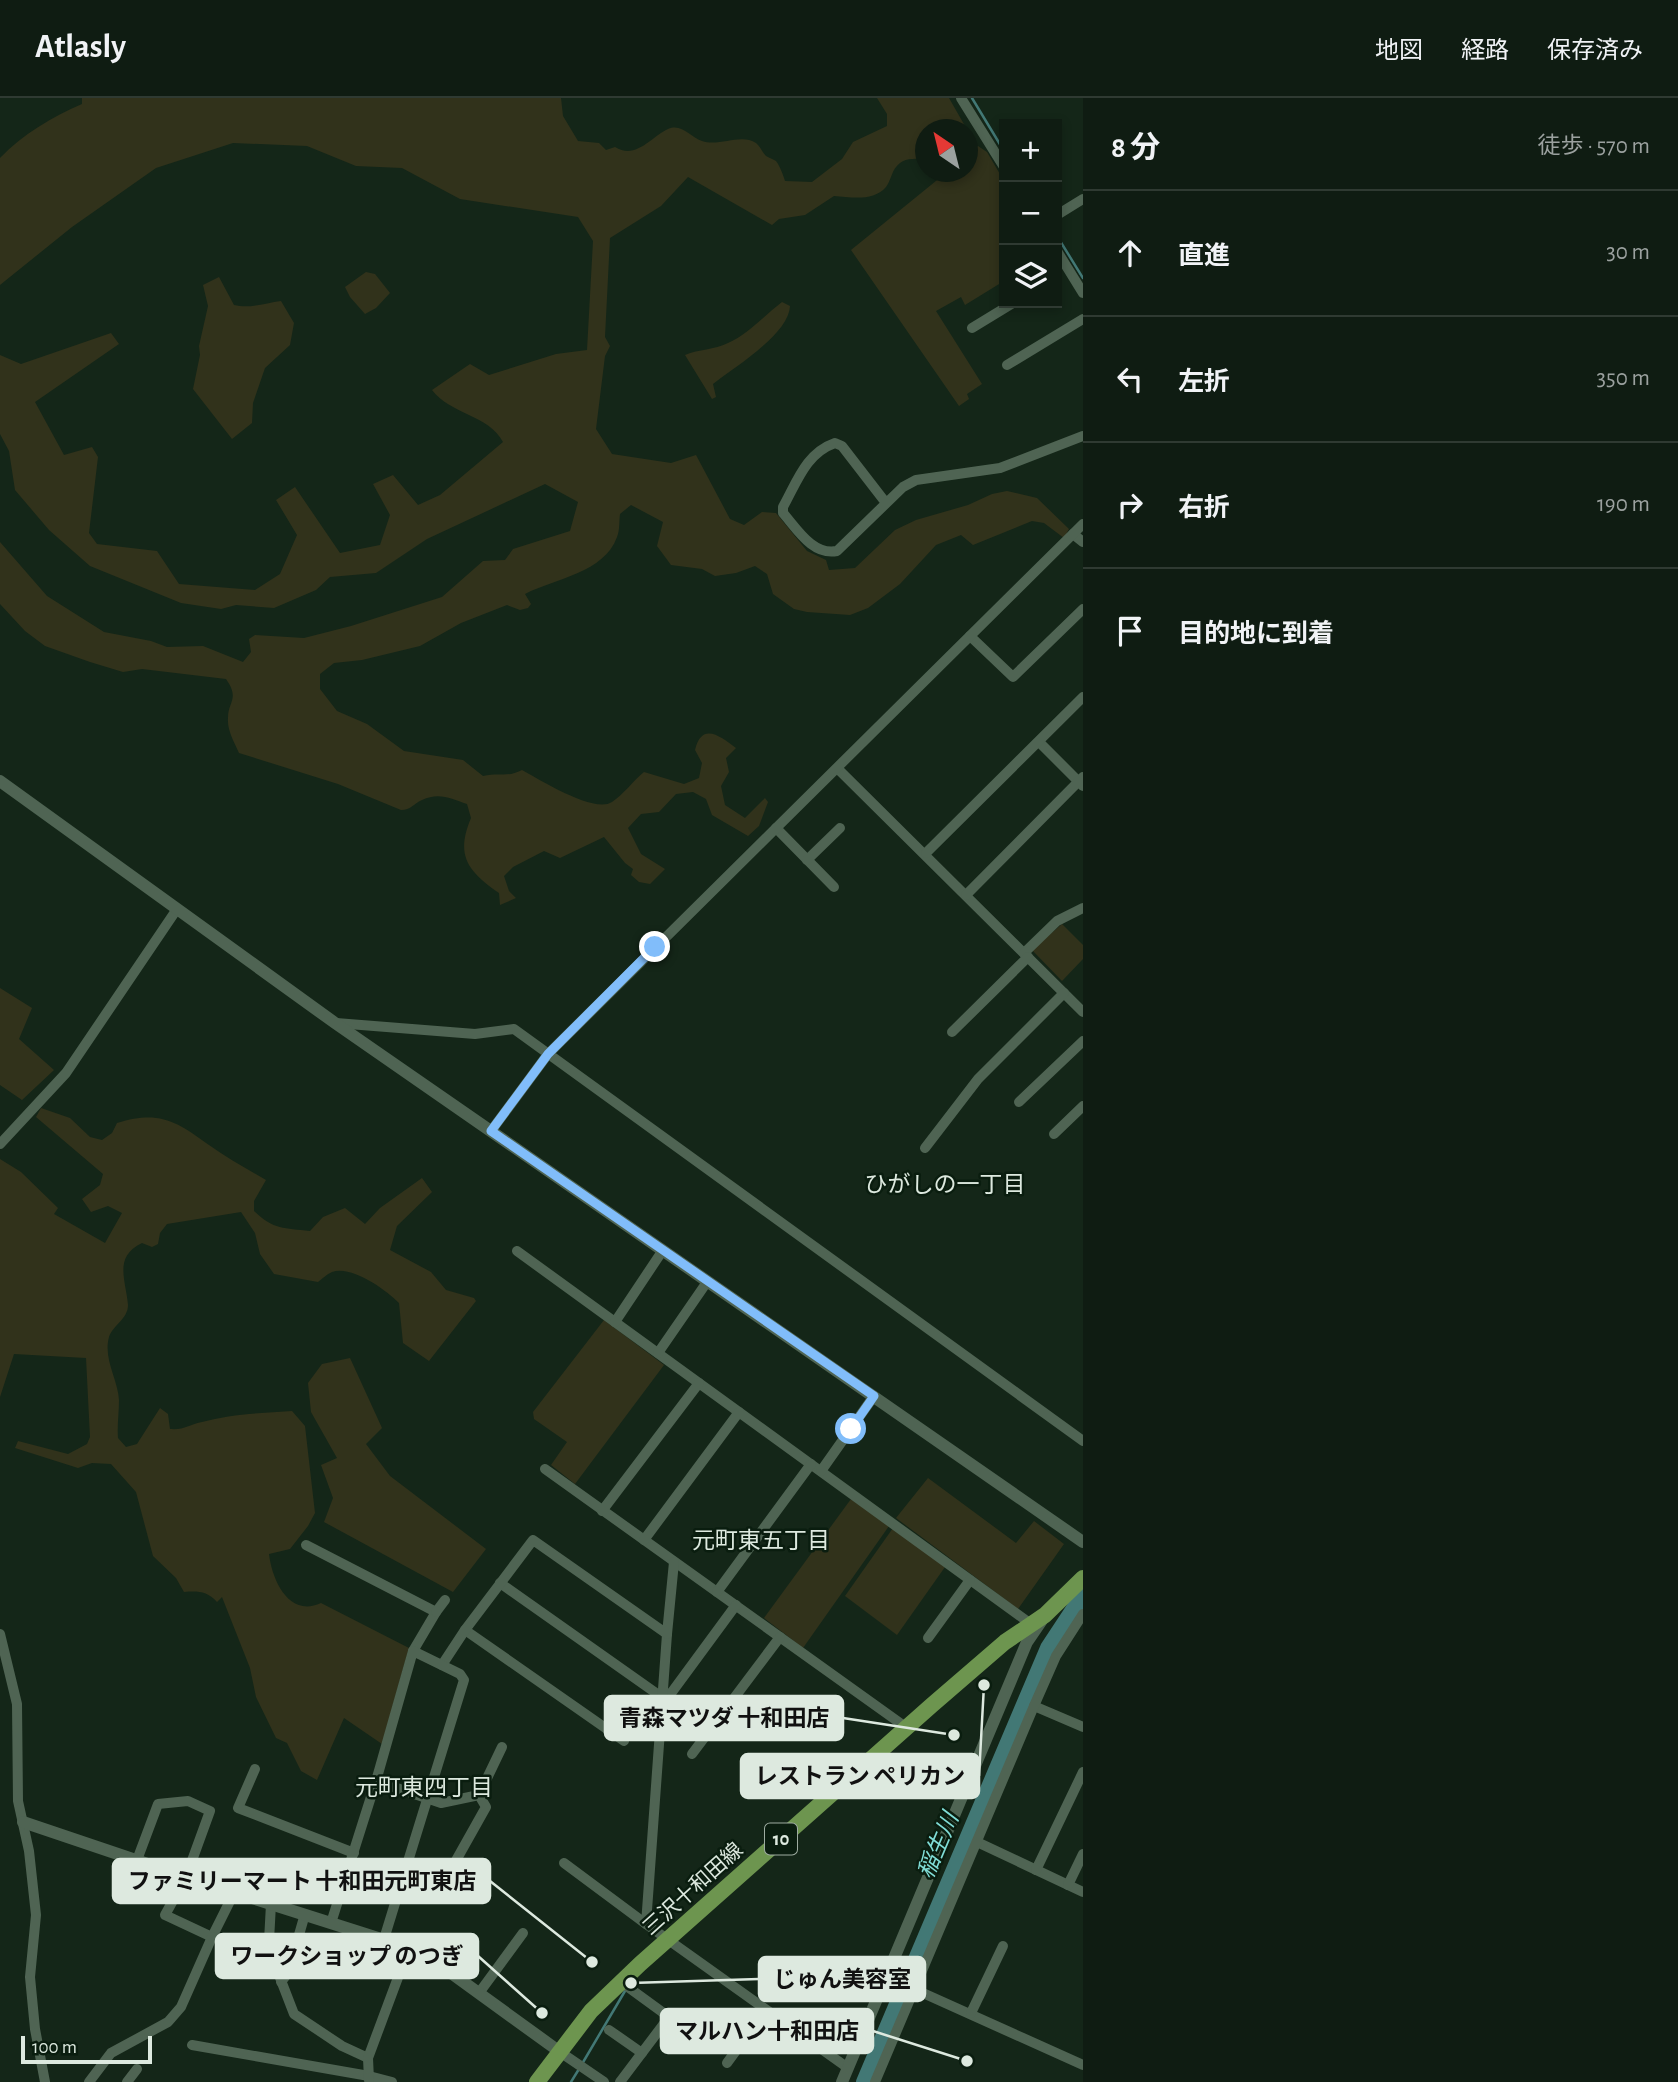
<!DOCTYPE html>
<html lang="ja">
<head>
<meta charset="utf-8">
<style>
  body { margin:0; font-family:"Alegreya Sans","Noto Sans JP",sans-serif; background:#18251b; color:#f1f3f6 }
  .controls { position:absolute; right:21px; top:21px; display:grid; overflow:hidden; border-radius:0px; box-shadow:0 4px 10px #0003 }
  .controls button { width:63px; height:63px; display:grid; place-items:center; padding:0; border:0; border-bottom:2px solid #2f3a32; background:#0f1c12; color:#f1f3f6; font:35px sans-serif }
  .compass { position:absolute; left:915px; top:21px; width:63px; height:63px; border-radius:50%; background:#0f1c12; box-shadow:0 4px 10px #0003; rotate:325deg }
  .scale { position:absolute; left:21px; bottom:18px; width:131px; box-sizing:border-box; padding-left:7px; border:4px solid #dde9df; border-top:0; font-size:19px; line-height:24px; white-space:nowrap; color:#dde9df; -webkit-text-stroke:5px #0a1d0f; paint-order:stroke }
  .stop { position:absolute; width:21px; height:21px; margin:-16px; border:5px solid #81bdfa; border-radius:50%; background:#fff }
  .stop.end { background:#81bdfa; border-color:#fff; box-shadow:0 2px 7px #0008 }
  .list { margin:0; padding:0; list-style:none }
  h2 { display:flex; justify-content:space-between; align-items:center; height:91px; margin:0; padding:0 28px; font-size:30px }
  h2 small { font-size:23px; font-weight:400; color:#9ba19f }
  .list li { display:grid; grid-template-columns:46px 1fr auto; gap:21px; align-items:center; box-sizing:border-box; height:126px; padding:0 28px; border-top:2px solid #2f3a32 }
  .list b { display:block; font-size:26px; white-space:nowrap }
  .list em { font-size:23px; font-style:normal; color:#9ba19f }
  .icon { flex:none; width:38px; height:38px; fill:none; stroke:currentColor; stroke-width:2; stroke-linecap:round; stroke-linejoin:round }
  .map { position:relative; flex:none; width:1083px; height:1984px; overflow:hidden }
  header { display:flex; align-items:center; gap:42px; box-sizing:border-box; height:98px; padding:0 35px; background:#0f1c12; border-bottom:2px solid #2f3a32 }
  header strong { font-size:33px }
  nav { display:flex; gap:38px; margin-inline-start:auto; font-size:24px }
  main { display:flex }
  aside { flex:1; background:#0f1c12 }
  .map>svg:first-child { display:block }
  .green { fill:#31321b }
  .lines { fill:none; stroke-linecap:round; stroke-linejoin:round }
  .stream { stroke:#427875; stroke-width:2.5 }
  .river { stroke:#427875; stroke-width:16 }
  .minor { stroke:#4f6453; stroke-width:10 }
  .tertiary { stroke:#4f6453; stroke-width:12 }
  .primary { stroke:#6d954f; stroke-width:16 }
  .route { stroke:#81bdfa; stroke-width:9 }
  .labels { text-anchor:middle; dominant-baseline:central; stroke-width:5; stroke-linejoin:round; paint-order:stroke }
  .shield { fill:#0a1d0f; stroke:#9eaca1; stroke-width:2 }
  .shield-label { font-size:19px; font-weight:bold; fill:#dde9df }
  .street-label { font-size:21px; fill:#dde9df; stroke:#0a1d0f }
  .neighbourhood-label { font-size:23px; fill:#dde9df; stroke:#0a1d0f }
  .water-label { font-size:23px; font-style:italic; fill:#80ddd7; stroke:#0a1d0f }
  .leader { fill:none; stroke:#dde9df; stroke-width:2.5 }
  .callout-dot { fill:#dde9df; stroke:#0a1d0f; stroke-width:2.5 }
  .callout { fill:#dde9df; stroke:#dde9df; stroke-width:2.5 }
  .callout-label { font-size:23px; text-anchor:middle; font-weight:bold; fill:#111 }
</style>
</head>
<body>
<header>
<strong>Atlasly</strong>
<nav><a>地図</a><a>経路</a><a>保存済み</a></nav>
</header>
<main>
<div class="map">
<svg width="1083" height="1984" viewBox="0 0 1083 1984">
  <rect width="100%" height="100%" fill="#142618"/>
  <!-- green -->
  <g class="green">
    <path d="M82,0H561L563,18L578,43L599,45L606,52L615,49C636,62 651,39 668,31C682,25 690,39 702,43C719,49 741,35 756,45C760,48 762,54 766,58C769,60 773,61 776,63C780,68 783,77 785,83L812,84L842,61L853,44L887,28V16L877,0H949L965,28L961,31L926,32L925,59C917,62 907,59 900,65C891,72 892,81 886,89C873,104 851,99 834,98L805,117L779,121L772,127L688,79L661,108L610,140L605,239L610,248L605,258L596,331L612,356L671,365L696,357L730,421L744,427L762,414L776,415L807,453L826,462L829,472L855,470L895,432L916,422L968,407L992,396L1007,393L1037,400L1069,431L1064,440L1044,425L1032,423L973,447L961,437L936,447L900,486L868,510L850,517L807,514L794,511L773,496L767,476L755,468L736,475L715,478L702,471L671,467L657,448L663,424L631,407L620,416C619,423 620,432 617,439C604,475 556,480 525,496L531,506L528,510L520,512L507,507L461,525L420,548L362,562L334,565L320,576V591L337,613L367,626L404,653L463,662L483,678C500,674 507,680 522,672C539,681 594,716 612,704C624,696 633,683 644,674L684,686L699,680L702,665L695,652C702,623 721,639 736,650L726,660L729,674L721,688L725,707L745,720L765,700L768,704L759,728L748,738L712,717L706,701L693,694L676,696L659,714L641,716L628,730L641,756L665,771L650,786L639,784L631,777L633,771L625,765L604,739L560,760L544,753L513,769L504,778L509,793L516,800L500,807L499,795C468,773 455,758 471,720L467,706C451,700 438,694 422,702C413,706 411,712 401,712L338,686L239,655C234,644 227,632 228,620C228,603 240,601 226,581L142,571L123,574L90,564L45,548L25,533L0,506V444L47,498L104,534L151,543L167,549L203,548L243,564L251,554L249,541L255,537L304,540L351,528L442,499L483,463L505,462L513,451L570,433L578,404L545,386L427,441L376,475L330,479L316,492L274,510L236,507L221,511L181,505L90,468L49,432L15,392L9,353L0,336V257L21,266L111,235L119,246L35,304L64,357L92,349L98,359L89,435L97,446L157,453L179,486L255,492L280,476L297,437L276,402L295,389L340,455L380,447L390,417L373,386L393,377L418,407L440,397L503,344C489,317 450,316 432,292L470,266L489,277L556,256L587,252L593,143L578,119L460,101L402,70L356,68L307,48L233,45L156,70L72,129L0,187V60C23,36 52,19 82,6Z"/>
    <polygon points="978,48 987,54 1004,83 1004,183 965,207 961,199 936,213 982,286 967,296 969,301 959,308 851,152 947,74 968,74 968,57"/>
    <polygon points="366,174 375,176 390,195 376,210 365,216 350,199 345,189"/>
    <path d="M219,179L234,207C250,211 265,205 281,203L294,225L290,247L265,270L253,305L252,325L232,341L193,291L200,257L199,248L208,208L203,187Z"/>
    <path d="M782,204L790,208C789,236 735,269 713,286L716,299L712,301L685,257C699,251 714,252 728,245C747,237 765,217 782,204Z"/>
    <polygon points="1062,826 1083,847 1083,861 1062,883 1032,852"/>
    <polygon points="0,890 32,910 19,941 54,972 22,1002 0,987"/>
    <path d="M41,1010L70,1020L90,1039L102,1042L112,1035L117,1025C159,1012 176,1023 209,1047C227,1060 247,1071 266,1082L254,1103V1113C274,1132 284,1130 310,1133L323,1119L345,1110L365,1126L380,1110L422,1080L432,1094L397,1128L390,1152L431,1174L446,1192L474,1200L476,1203L429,1263L403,1245L399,1205C386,1192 352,1167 332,1174C327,1176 322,1181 318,1184L274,1176L260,1156L255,1135L241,1114L167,1126L160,1135L158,1146L152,1149L142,1145C113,1159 126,1182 128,1207C128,1221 113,1227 109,1239C103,1261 118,1282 119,1302C119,1315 117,1328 118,1340L126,1349L137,1346L160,1310L168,1316L170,1331C185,1332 188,1327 202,1324C230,1316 262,1315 292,1313L305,1328L315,1415L308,1428L290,1451L269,1456C272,1482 289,1520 321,1505L409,1550L382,1646L344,1620L317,1682L301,1673L287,1645L276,1640L256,1599L250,1570L222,1499L217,1504C207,1493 198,1493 184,1494L176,1480L153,1458L136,1394L111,1366L92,1365L78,1370L15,1350L18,1343L68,1356L87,1346L90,1339L86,1260L14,1256L0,1299V1061L21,1074L58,1110L54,1116L105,1145L122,1115L108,1108L91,1114L82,1101L100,1087L103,1076L36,1019Z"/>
    <polygon points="604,1222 664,1267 575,1386 551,1367 567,1344 534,1321 533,1314"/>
    <polygon points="350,1260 382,1330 366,1346 390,1378 486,1451 453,1494 324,1424 333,1400 321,1367 337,1360 311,1314 308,1285 322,1266"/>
    <polygon points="928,1380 1016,1445 1034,1423 1064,1446 1018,1511 896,1420"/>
    <polygon points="851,1401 889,1428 803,1550 764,1520"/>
    <polygon points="893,1430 945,1469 897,1537 845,1498"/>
  </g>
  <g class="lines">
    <!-- stream -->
    <g class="stream">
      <polyline points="972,0 1004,53"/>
      <polyline points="1057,138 1083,180"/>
      <polyline points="582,1966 625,1893"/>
      <polyline points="571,1984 579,1971"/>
    </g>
    <!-- river -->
    <polyline class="river" points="864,1984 1048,1550 1083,1497"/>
    <!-- minor -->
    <g class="minor">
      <polyline points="961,0 1004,69"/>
      <polyline points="1057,117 1083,101"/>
      <polyline points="1057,153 1083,195"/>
      <polyline points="972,230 1013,205"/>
      <polyline points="1007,267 1083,221"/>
      <path d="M886,405L842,348L835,345C806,355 797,384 783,409V415C797,431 813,458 837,453L903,389L916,382L1000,370L1083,338"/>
      <polyline points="1073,436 1083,444"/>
      <polyline points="970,538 1013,579 1083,511"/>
      <polyline points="1039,644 1083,688"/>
      <polyline points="838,671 1083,914"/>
      <polyline points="776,730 834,789"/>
      <polyline points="926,755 1083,599"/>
      <polyline points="807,762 840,730"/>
      <polyline points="966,797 1083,679"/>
      <polyline points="1024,855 1057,823 1083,810"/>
      <polyline points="336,925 475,936 514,931 1083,1343"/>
      <polyline points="952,934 1028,859"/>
      <polyline points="1019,1004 1083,943"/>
      <polyline points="491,1033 548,956 1083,426"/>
      <polyline points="1054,1036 1083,1008"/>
      <polyline points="0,1046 66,975 177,811"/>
      <polyline points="925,1050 978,981 1064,895"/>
      <polyline points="517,1153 1031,1526"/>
      <polyline points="615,1224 663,1152"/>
      <polyline points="658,1255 707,1184"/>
      <polyline points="545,1371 907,1630"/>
      <polyline points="821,1373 874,1298"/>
      <polyline points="602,1413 699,1285"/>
      <polyline points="644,1442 739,1314"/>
      <polyline points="306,1447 436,1514 413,1553"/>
      <polyline points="500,1485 663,1600 672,1594 736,1507"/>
      <polyline points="717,1494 811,1366"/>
      <polyline points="436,1514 445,1502"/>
      <polyline points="465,1532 624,1643"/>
      <polyline points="0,1536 17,1606 18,1703 29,1753 36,1817 30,1879 35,1931 45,1984"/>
      <polyline points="667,1536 646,1826 848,1970"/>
      <polyline points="928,1540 970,1482"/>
      <polyline points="442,1567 465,1532 533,1442 667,1536 674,1464"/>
      <polyline points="1034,1608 1083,1629"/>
      <polyline points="692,1656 780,1539"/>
      <polyline points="255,1671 238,1710 354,1755"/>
      <polyline points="376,1683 441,1705 479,1697 486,1709 454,1766"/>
      <polyline points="479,1697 502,1649"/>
      <polyline points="977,1744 1083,1794"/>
      <polyline points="137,1762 158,1706 188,1703 210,1713 186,1779 165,1817 212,1839 234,1795"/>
      <polyline points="564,1765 646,1826"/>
      <polyline points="1036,1772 1083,1674"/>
      <polyline points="1068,1787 1083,1756"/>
      <polyline points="271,1806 269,1843 272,1859 294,1916 342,1948 368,1960"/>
      <polyline points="331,1825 376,1683 413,1553 460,1576 464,1582 384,1841"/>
      <polyline points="281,1884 288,1875 305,1816"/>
      <polyline points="914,1891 1083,1967"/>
      <polyline points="479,1895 523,1835"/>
      <polyline points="971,1915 1003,1848"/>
      <polyline points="609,1932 642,1955"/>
      <polyline points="192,1947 369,1978 392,1984"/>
      <polyline points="560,1954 604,1984"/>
      <polyline points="727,1965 765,1913"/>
      <polyline points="369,1982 368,1960 409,1850"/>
      <polyline points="89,1984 111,1955 168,1924 181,1909 212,1839"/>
      <polyline points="127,1984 137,1971"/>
      <polyline points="620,1984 669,1919 621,1884"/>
      <polyline points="875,1984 1034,1608 1056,1558 1083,1516"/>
    </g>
    <!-- tertiary -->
    <g class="tertiary">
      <polyline points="0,683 335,925 1083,1444"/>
      <polyline points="23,1724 186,1779 422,1854 560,1954"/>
      <polyline points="842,1984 1027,1544 1042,1522"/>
    </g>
    <!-- primary -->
    <polyline class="primary" points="537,1984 591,1913 640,1866 932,1607 1005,1544 1045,1517 1083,1480"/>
  </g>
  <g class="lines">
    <!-- route -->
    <polyline class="route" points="655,849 548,956 491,1033 874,1298 851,1331"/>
  </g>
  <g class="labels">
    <!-- shield labels -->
    <rect class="shield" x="765" y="1725.5" width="32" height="31" rx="5"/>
    <g class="shield-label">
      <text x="781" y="1741">10</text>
    </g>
    <!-- street labels -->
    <g class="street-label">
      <text transform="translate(693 1791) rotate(-42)">三沢十和田線</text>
    </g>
    <!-- neighbourhood labels -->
    <g class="neighbourhood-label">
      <text x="945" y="1087">ひがしの一丁目</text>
      <text x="761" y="1443">元町東五丁目</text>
      <text x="424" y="1690">元町東四丁目</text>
    </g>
    <!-- water labels -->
    <g class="water-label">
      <text transform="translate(939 1748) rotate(-67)">稲生川</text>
    </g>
  </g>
  <!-- callouts -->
  <path class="leader" d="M954 1637L843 1620M984 1587L979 1678M592 1864L490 1783M542 1915L478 1858M631 1885L759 1881M967 1963L873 1933"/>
  <g class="callout-dot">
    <circle cx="954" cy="1637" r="7"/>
    <circle cx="984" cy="1587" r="7"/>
    <circle cx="592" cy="1864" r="7"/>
    <circle cx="542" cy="1915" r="7"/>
    <circle cx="631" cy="1885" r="7"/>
    <circle cx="967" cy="1963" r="7"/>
  </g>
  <g class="callout">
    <rect x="605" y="1598" width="238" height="44" rx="7"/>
    <rect x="741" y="1656" width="238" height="44" rx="7"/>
    <rect x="113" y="1761" width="377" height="44" rx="7"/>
    <rect x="216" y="1836" width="262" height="44" rx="7"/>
    <rect x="759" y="1859" width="166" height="44" rx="7"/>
    <rect x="661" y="1911" width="212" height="44" rx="7"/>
  </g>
  <g class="callout-label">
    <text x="724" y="1628">青森マツダ 十和田店</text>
    <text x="860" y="1686">レストラン ペリカン</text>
    <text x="302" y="1791">ファミリーマート 十和田元町東店</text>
    <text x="347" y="1866">ワークショップ のつぎ</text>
    <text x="842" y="1889">じゅん美容室</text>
    <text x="767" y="1941">マルハン十和田店</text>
  </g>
</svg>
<div class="controls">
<button>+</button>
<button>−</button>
<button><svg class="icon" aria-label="layers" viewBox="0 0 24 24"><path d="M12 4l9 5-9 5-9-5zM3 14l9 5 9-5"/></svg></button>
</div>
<svg class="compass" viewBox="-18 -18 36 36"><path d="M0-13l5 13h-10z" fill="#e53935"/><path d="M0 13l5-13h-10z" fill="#9ba19f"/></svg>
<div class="scale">100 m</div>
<div class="stop" style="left:851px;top:1331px"></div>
<div class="stop end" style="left:655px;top:849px"></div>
</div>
<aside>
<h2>8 分<small>徒歩 · 570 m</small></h2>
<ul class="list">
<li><svg class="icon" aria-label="ahead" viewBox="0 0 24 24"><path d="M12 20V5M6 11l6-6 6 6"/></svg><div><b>直進</b></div><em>30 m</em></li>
<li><svg class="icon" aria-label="left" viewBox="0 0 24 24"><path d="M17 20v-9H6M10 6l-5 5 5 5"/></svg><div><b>左折</b></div><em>350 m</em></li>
<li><svg class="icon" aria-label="right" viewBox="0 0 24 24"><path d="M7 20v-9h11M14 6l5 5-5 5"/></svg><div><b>右折</b></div><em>190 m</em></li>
<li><svg class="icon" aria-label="arrive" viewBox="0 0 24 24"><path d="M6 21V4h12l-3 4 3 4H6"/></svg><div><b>目的地に到着</b></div></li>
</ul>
</aside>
</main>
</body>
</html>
